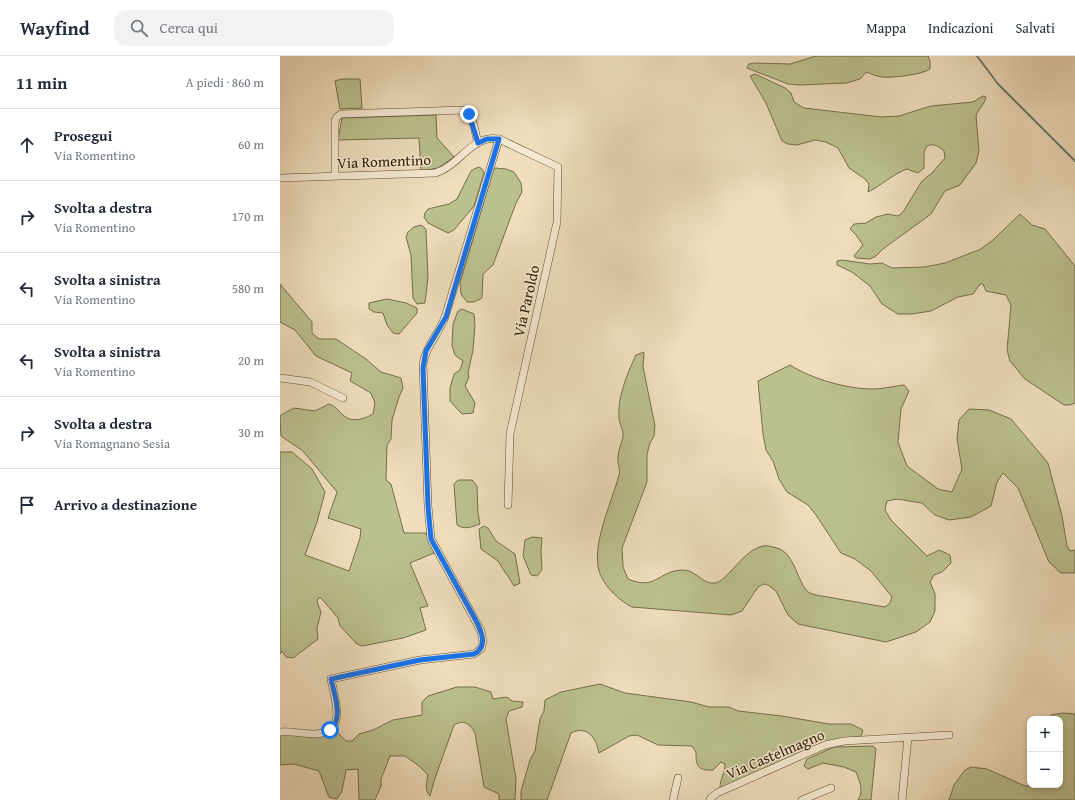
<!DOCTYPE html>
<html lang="it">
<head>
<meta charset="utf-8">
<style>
  body { margin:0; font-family:"Gentium Book Plus",serif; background:#f2f2f3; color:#1f2937 }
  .controls { position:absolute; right:12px; bottom:12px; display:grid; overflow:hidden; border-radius:8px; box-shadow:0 2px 6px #0003 }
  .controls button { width:36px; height:36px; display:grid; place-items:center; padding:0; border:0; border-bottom:1px solid #e0e1e3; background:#fff; color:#1f2937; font:20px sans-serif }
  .stop { position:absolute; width:12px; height:12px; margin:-9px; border:3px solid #1a73e8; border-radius:50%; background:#fff }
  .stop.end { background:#1a73e8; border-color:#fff; box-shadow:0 1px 4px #0008 }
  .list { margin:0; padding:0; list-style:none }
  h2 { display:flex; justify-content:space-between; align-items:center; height:52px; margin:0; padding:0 16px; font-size:17px }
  h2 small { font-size:13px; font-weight:400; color:#747a83 }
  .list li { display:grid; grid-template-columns:26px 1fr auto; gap:12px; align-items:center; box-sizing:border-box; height:72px; padding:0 16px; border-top:1px solid #e0e1e3 }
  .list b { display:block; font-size:15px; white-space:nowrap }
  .list p { margin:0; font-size:13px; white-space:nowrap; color:#747a83 }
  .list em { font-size:13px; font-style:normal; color:#747a83 }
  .icon { flex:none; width:22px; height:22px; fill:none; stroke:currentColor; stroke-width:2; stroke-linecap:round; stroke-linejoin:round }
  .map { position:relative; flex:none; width:795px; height:744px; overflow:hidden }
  header { display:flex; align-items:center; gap:24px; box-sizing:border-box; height:56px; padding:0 20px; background:#fff; border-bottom:1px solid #e0e1e3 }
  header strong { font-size:19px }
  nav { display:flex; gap:22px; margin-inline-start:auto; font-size:14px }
  .search { width:280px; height:36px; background:#f2f2f3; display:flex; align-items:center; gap:10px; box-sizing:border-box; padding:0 14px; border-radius:12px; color:#747a83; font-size:15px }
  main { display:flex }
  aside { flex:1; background:#fff }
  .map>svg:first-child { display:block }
  .green { fill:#bbc08f; stroke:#766e49 }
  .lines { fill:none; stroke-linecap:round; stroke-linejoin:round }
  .stream { stroke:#707b6d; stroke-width:2 }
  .minor-casing { stroke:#604c31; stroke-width:8 }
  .minor { stroke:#f5e9d3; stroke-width:7 }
  .route { stroke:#1a73e8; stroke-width:5 }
  .labels { text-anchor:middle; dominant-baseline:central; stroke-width:3; stroke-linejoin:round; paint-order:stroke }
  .street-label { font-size:15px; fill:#311b03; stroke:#f5e9d3 }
</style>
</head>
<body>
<header>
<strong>Wayfind</strong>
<div class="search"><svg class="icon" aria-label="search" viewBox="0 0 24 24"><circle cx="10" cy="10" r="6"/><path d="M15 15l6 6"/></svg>Cerca qui</div>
<nav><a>Mappa</a><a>Indicazioni</a><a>Salvati</a></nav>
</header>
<main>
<aside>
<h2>11 min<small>A piedi · 860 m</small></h2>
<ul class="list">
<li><svg class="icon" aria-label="ahead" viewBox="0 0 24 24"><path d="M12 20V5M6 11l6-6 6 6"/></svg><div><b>Prosegui</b><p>Via Romentino</p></div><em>60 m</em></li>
<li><svg class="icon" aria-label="right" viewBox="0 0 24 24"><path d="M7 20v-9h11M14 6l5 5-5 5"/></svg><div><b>Svolta a destra</b><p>Via Romentino</p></div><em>170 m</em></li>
<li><svg class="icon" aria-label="left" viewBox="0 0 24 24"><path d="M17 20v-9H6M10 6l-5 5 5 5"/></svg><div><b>Svolta a sinistra</b><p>Via Romentino</p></div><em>580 m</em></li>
<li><svg class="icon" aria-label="left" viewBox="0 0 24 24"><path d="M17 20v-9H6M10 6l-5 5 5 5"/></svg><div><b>Svolta a sinistra</b><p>Via Romentino</p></div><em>20 m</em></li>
<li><svg class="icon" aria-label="right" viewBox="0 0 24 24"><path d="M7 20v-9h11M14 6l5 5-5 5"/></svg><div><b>Svolta a destra</b><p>Via Romagnano Sesia</p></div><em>30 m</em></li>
<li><svg class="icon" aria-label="arrive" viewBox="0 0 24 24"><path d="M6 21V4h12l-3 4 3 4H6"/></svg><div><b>Arrivo a destinazione</b></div></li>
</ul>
</aside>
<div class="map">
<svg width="795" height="744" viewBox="0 0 795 744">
  <rect width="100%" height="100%" fill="#efddbc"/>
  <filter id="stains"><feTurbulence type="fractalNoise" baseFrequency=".005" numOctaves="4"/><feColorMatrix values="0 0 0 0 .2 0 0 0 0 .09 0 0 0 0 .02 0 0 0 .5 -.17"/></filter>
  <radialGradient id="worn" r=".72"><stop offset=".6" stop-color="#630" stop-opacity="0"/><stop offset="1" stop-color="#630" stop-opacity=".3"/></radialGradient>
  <!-- green -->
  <g class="green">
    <path d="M536,0H648L650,5V13C641,19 612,22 602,21C596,20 591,18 586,16L580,23L566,27L519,29L508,28L467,12L469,8L475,7L510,8Z"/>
    <path d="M475,18L505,32L511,37L514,46L524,52L601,61L619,60L651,50L693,46L703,40L706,41C705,48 698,53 696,60L699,95L696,107L680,129L665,135L651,158L603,193L596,200L590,203L576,202L574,200L583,189L576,179L570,173L574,168L586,167L596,161L608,158L618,160L623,156L642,125L652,117L665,102L664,95C658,90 654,87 647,90L644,96V112L638,117L627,113C613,118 602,129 588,136L589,128L585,123L569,112L558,92L546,86L535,84L517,89L508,88L502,85L486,47L470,20Z"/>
    <polygon points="61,23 80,23 82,52 60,53 55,25"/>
    <polygon points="156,59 157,82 174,101 158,112 141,115 139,82 58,84 62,62"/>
    <polygon points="199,111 202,113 204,117 194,150 174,174 168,177 148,167 144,161 145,157 148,153 169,148 177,143 191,115 194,113"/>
    <polygon points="215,112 226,113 234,116 241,127 242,136 236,147 213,209 203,218 202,242 194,246 187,246 181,238 180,227 213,115"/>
    <polygon points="740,158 752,169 765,173 795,210 795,347 790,349 784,349 745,323 730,305 727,294 731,249 726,239 706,235 703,228 700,228 693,238 678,241 651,255 632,258 618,258 602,248 590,230 572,216 557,209 557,205 562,204 590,208 602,207 612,212 644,211 665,207 701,193 713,184"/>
    <polygon points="141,169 146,173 148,221 145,247 137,248 133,242 131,199 126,181 128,176 134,171"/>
    <path d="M0,228L32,266V277L39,283H56L86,303L101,316L121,322L123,332L119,341L112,364L111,383L107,389L106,424L111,428L124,477H146L154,497L130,507L148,550L140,552L146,574L123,582L82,590L77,588L60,570L58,562L41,542H38L37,546L41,556L37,572L38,583L13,602L6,601L2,595L0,598V396H12L32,413L45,436L37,466L25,499L69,515L80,482L81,473L48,462L57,436L23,395L1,380L0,361L1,359L14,352L35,355L49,348C56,350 59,356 64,360C72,367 85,363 93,358L95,347L91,337L70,325L72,317L36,300L15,274L0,266Z"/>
    <polygon points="107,243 126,247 137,252 137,257 119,278 113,277 107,269 103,257 94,256 89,253 89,247"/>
    <polygon points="182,253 194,258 195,269 193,294 188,317 189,321 185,330 195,347 193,357 182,358 170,345 170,332 174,318 180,314 183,305 175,299 172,290 173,268 178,255"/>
    <path d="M364,296L363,311L375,370L374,380L370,387L367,398V426L342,492L343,511L348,523C376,535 378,515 402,514C415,513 423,529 435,527C441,526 446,520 450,516C459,507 469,493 483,490C486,489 493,491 497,492C513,496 517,522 526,534C528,537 533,538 536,539L605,551L610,547L612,541L591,515L575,503L561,497L536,459L528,449L507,436L499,423L493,405L486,394L483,378L478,325L510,309C532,323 567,333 593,333C604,333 614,330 624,329L629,335L621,353L618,386L627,410L658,433L672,436L682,413L677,383L679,364L689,353L709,354L731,363L768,407L782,460L787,490L790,495L795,494V517H781L769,506L738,432L723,417L717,426L711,450L691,461L669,464L655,459L642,447L617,443L607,445L605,454L611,464L647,500L659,494L670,499L671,507L662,516L654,519L650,526L655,538V555L650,566L636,576L606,586L518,568L508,559L496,535L488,529L484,528L478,531L462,555L451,559L352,551C338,544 320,527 318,510C314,482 332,446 339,419C341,413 337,407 338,401C338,394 342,387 343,380C344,375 340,369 339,363C337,342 347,318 356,299Z"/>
    <path d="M178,424H192L197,430L198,456L200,468C191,471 185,474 177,469L174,428Z"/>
    <polygon points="204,470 208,472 216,485 235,498 240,527 234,530 218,505 201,493 199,473"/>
    <polygon points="252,481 262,482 261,495 262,514 257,520 251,519 243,500 245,484"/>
    <path d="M320,628L345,637L411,646L429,651H449L458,655L502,660L549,668H571L583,674L581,680L544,686L445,731L440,732C440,722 445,718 445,708L441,706L433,714C417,715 416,709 416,696L412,690L378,689L357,679L349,680L319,697C316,682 308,669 291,677L267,744H241V735L250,704L255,695L260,663L264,655L265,644L281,636Z"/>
    <path d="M177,631H195L211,636L213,643L227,641L232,645L243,646L242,651L229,655L226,663L236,723L235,744H219V738L204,731L195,677C190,668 184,663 174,669L154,725L150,740C144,734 147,727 148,719L139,710L125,700H110L101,723V730L95,744H79L78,713L66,714L62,735L57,743L49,741L39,715L14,708L0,709V678L54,673L66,685H72L79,678L93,674L113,664L142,659V646L148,640Z"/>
    <polygon points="783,657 795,658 795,744 669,744 674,729 685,714 691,711 707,713 745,730 780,729 780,663 768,663 771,659"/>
    <path d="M593,690L596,693L591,744H578C584,735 580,726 576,716L564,711L543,707L528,713L524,710L527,703L554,691Z"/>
  </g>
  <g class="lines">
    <!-- stream -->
    <polyline class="stream" points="697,0 718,28 795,105"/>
    <!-- minor casing -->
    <g class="minor-casing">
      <g id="minor">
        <polyline points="219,83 278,111 277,166 230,378 228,449"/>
        <path d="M55,119V65L57,61L61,58L184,54C194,59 195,77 198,87"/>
        <path d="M0,122L155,117C179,111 191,78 219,83L165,261C159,278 145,291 143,309L148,450L151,483L201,575L203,586L201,593L194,598L140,604L51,623C55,644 68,677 35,678C23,678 12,675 0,676"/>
        <polyline points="0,322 30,326 63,342"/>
        <polyline points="393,744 398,722"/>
        <polyline points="430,744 431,742 437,737 545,689 564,685 669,679"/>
        <polyline points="522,744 551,732"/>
        <polyline points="622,744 628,681"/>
      </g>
    </g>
    <!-- minor -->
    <use href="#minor" class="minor"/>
  </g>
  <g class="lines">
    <!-- route -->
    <path class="route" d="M50,674C64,664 54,637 51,623L140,604L194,598C209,591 201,574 195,563L151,483L148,450L143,312L146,295L166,261L219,83H207L198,87L189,58"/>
  </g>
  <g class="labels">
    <!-- street labels -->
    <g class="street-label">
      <text transform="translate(104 105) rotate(-2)">Via Romentino</text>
      <text transform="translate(246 245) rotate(-77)">Via Paroldo</text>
      <text transform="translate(495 698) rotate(-23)">Via Castelmagno</text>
    </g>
  </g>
  <rect width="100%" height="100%" filter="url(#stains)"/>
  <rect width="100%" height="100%" fill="url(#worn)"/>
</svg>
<div class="controls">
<button>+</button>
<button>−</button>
</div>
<div class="stop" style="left:50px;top:674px"></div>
<div class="stop end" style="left:189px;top:58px"></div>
</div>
</main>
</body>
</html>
